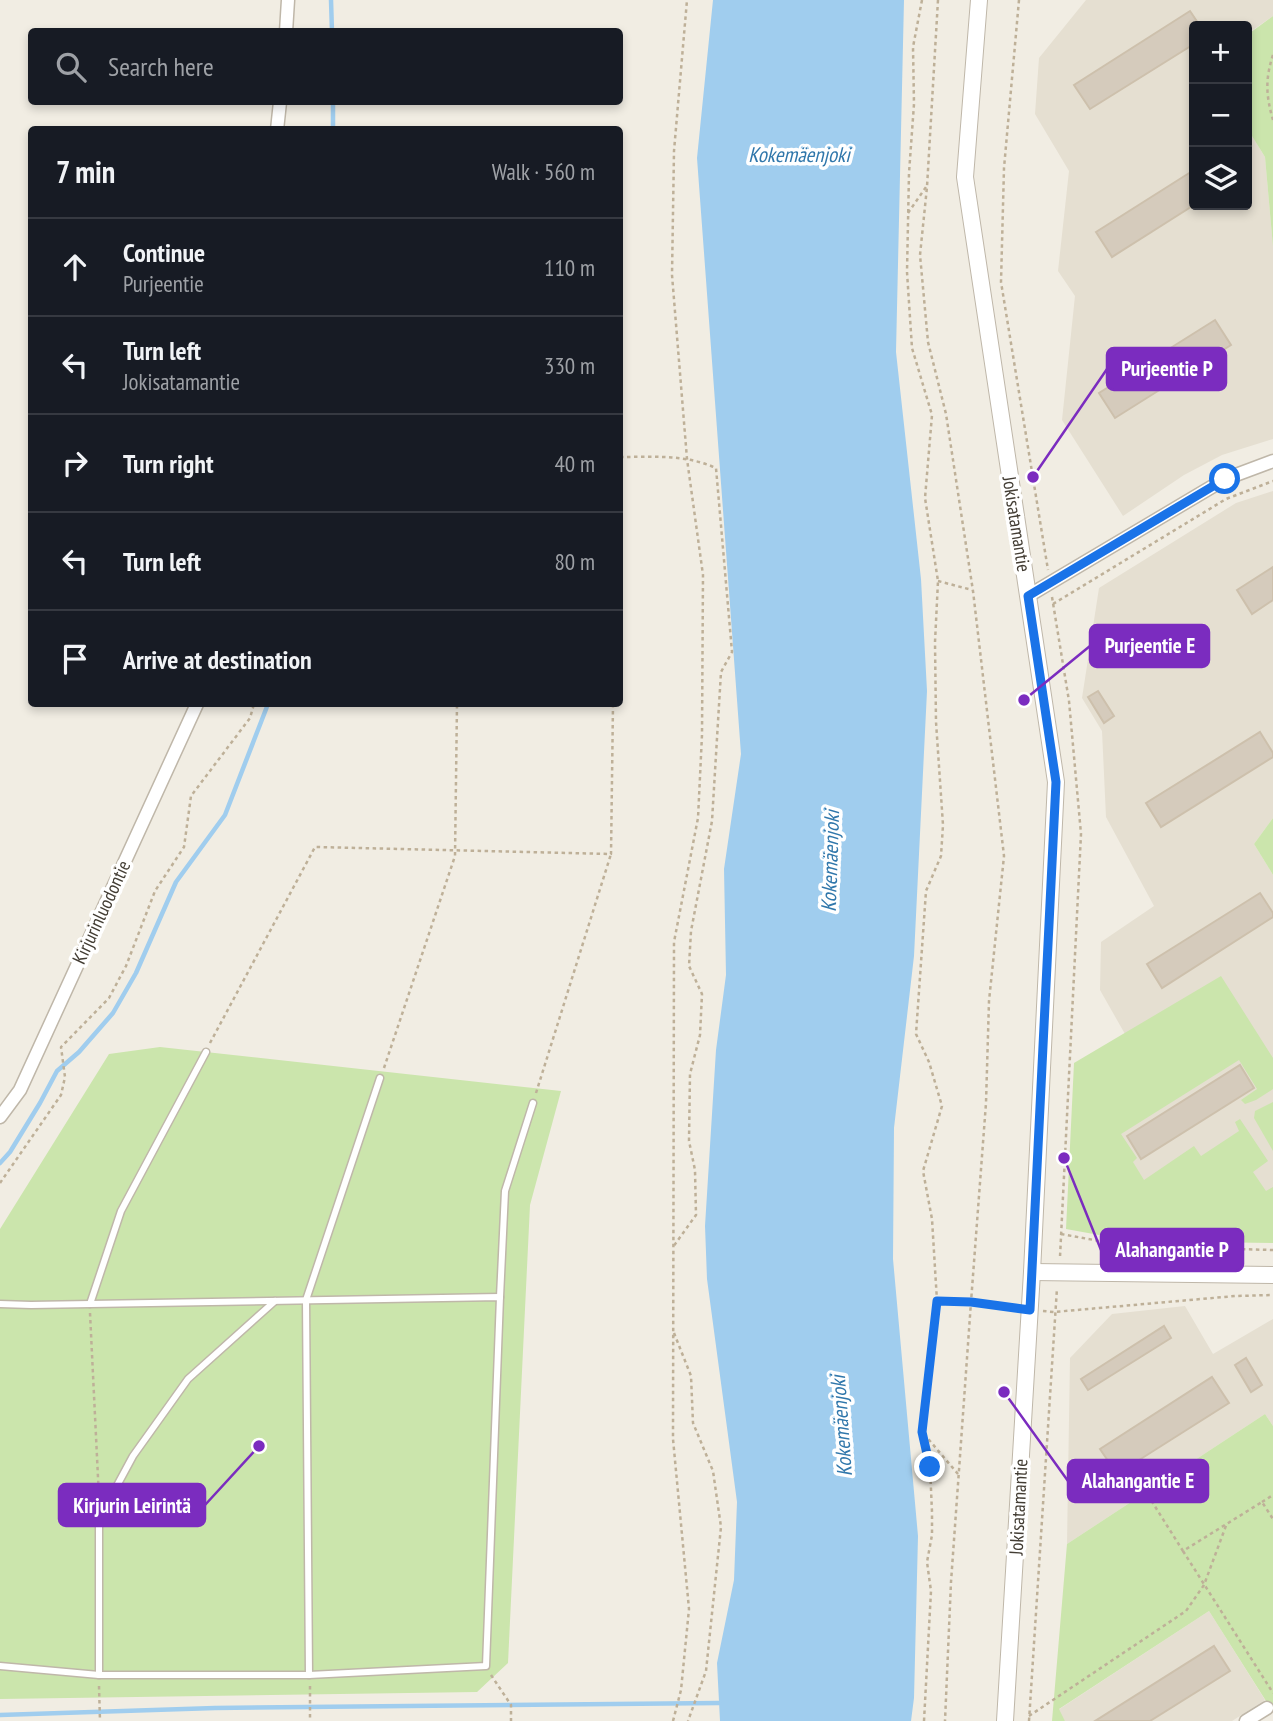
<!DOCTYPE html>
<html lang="en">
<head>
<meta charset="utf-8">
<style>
  body { margin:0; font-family:"PT Sans Narrow",sans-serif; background:#20242c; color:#f1f3f6 }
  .controls { position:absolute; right:21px; top:21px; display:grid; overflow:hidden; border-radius:7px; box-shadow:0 4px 10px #0003 }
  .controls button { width:63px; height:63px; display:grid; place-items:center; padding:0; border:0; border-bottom:2px solid #363941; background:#171b24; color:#f1f3f6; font:35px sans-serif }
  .stop { position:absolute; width:21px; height:21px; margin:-16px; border:5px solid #1a73e8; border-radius:50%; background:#fff }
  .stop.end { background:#1a73e8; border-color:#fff; box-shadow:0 2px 7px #0008 }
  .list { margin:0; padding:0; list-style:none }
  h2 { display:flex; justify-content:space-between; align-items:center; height:91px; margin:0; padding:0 28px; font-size:30px }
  h2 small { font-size:23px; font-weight:400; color:#9ea1a6 }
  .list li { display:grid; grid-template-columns:46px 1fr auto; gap:21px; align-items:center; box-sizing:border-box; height:98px; padding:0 28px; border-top:2px solid #363941 }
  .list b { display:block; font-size:26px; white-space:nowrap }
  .list p { margin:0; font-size:23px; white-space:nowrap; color:#9ea1a6 }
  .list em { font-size:23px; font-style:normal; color:#9ea1a6 }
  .icon { flex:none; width:38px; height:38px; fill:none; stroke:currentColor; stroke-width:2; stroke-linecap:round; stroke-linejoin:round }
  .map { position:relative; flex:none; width:1273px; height:1721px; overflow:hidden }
  .search { position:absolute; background:#171b24; box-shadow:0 4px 10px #0003; left:28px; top:28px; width:595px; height:77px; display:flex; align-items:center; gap:18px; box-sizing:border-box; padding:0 24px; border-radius:7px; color:#9ea1a6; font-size:26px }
  .panel { position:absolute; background:#171b24; box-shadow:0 4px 10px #0003; left:28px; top:126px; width:595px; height:581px; border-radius:7px }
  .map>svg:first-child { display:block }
  .residential { fill:#e5dfd1 }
  .green { fill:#cbe5ac }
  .water { fill:#a0cdee }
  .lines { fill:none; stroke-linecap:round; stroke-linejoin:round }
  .stream { stroke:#a0cdee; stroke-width:4.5 }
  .building { fill:#d5cbbc; stroke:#cdc0ac; stroke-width:2 }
  .service-casing { stroke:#bfb7a9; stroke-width:9 }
  .minor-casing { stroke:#bfb7a9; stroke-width:15 }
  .tertiary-casing { stroke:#bfb7a9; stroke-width:18 }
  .path { stroke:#beb098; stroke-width:2.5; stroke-dasharray:3.5 3.5; stroke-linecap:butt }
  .service { stroke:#fff; stroke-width:6 }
  .minor { stroke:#fff; stroke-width:12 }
  .tertiary { stroke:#fff; stroke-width:16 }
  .route { stroke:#1a73e8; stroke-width:9 }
  .labels { text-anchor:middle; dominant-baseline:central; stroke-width:7; stroke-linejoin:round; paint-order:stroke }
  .street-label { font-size:19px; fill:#433d34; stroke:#fff }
  .water-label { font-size:21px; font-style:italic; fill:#3077ab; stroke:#fff }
  .leader { fill:none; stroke:#7b2cbf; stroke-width:2.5 }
  .callout-dot { fill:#7b2cbf; stroke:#fff; stroke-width:2.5 }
  .callout { fill:#7b2cbf; stroke:#7b2cbf; stroke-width:2.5 }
  .callout-label { font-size:21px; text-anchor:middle; font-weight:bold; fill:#fff }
</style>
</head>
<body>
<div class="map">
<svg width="1273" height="1721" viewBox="0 0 1273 1721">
  <rect width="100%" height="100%" fill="#f1ede3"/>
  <!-- residential -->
  <g class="residential">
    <polygon points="1086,0 1273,0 1273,16 1247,34 1247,26 1194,26 1194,205 1247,205 1247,128 1265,157 1273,247 1273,439 1222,455 1184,475 1123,516 1062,420 1075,296 1058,271 1069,171 1035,114 1039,58"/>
    <polygon points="1273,491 1273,818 1254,844 1273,875 1273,1213 1085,1167 1146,1071 1100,990 1101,942 1154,906 1106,817 1102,731 1082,698 1099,588 1236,503"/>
    <polygon points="1185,1306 1213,1354 1273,1319 1273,1426 1265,1414 1067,1544 1070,1358 1112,1314"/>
    <polygon points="1209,1611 1265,1700 1232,1721 1065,1721 1058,1710"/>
  </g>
  <!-- green -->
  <g class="green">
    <polygon points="1273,16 1273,247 1265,157 1247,128 1247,35"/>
    <polygon points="1273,818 1273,875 1254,844"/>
    <polygon points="1221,976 1273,1058 1273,1089 1256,1100 1245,1104 1241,1100 1257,1089 1239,1060 1121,1134 1137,1158 1133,1162 1144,1180 1194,1146 1201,1156 1239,1131 1235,1122 1240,1119 1268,1161 1253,1172 1266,1191 1273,1187 1273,1243 1132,1241 1066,1229 1074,1063"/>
    <polygon points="160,1047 561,1091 530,1205 508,1663 477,1692 0,1699 0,1229 109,1054"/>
    <polygon points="1273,1102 1273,1151 1254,1118 1255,1111"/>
    <polygon points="1265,1414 1273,1426 1273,1712 1209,1611 1059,1709 1065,1721 1052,1721 1067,1544"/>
  </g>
  <!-- water -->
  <polygon class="water" points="713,0 904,0 896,352 921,579 927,691 914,956 894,1128 893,1259 918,1536 914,1698 911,1721 720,1721 717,1663 734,1580 737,1502 707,1279 705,1226 716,1050 726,975 724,869 741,754 697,158"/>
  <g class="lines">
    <!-- stream -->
    <g class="stream">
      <polyline points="331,0 332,32"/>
      <polyline points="333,102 333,130"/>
      <polyline points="0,1163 10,1152 40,1103 57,1071 79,1052 113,1013 136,973 176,882 225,815 268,704"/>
      <polyline points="0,1715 215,1708 719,1703"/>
    </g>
  </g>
  <!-- building -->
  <g class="building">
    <polygon points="1190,11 1200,26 1194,26 1194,44 1090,109 1074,85"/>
    <polygon points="1194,170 1194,205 1112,257 1096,232"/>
    <polygon points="1215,320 1231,345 1115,418 1099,393"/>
    <polygon points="1273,567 1273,600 1252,614 1237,590"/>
    <polygon points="1098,691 1114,716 1104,723 1088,697"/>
    <polygon points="1260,732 1273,753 1273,757 1161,827 1146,803"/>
    <polygon points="1260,893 1273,913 1273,917 1162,988 1147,964"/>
    <polygon points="1240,1065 1254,1088 1141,1159 1127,1136"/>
    <polygon points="1164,1326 1171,1338 1088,1390 1081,1379"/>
    <polygon points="1246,1358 1262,1385 1251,1392 1235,1365"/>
    <polygon points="1212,1377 1229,1403 1117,1474 1100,1449"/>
    <polygon points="1214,1646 1230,1671 1150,1721 1095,1721"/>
  </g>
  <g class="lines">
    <!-- service casing -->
    <g class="service-casing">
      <g id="service">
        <polyline points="500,1297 505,1191 533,1103"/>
        <polyline points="0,1304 31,1305 500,1297 486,1666 309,1675 99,1675 0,1666"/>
        <polyline points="90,1304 121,1211 206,1052"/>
        <polyline points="99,1675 99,1519 133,1456 188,1379 275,1301"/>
        <polyline points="309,1675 306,1300 380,1078"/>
      </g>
    </g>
    <!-- minor casing -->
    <g class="minor-casing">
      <g id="minor">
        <polyline points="286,32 288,0"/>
        <polyline points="277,130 280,102"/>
        <polyline points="1028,596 1225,479 1273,461"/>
        <polyline points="0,1117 20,1090 197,704"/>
        <polyline points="1246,1721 1267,1708"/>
      </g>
    </g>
    <!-- tertiary casing -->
    <g class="tertiary-casing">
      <g id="tertiary">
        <polyline points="979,0 965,177 1056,782 1032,1272 1005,1721"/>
        <polyline points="1032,1272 1273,1275"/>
      </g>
    </g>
    <!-- path -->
    <g class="path">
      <polyline points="922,0 913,47 914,104 909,173 907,272 912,348 932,415 925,498 938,581 935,642 936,722 943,825 941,856 926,891 916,1034 929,1062 942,1106 923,1171 932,1219 937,1301 971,1302 951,1582 945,1721"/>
      <polyline points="938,0 927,187 920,255 928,342 946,414 973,591 1004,856 989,1001 986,1103 971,1302 1015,1308"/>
      <polyline points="1019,0 1004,168 1001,282 1048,570"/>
      <path d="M1273,55C1265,79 1266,96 1273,120"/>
      <polyline points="908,213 926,187"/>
      <path d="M620,457C652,457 685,454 716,468L732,652L721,672L712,821L691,931L689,966L702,994L700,1035L690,1074L689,1141L695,1170L696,1215L673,1247"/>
      <polyline points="938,581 972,590"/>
      <polyline points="1052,597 1069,701 1081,834 1060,1257"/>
      <polyline points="1053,604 1226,499 1273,481"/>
      <polyline points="210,1043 315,847 611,854 613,704"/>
      <polyline points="384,1068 455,856 457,704"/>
      <polyline points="536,1093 611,854"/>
      <polyline points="0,1183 61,1095 65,1077 61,1047 109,998 126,966 155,891 184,847 191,796 250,718 254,704"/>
      <polyline points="1061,1234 1127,1246 1273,1250"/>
      <polyline points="1043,1311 1054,1312 1235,1296 1273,1295"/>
      <polyline points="90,1313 99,1498"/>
      <polyline points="674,1333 691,1376 693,1423 713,1471 721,1527 706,1671 688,1721"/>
      <polyline points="924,1434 958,1474"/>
      <polyline points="1144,1489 1183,1551 1262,1502 1273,1519"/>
      <polyline points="1262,1502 1273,1495"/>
      <polyline points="1183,1551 1273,1693"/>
      <polyline points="491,1675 511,1705 511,1721"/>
      <polyline points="99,1686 100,1721"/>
      <polyline points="310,1686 310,1721"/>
      <polyline points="1029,1716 1186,1611 1204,1585 1227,1523"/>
      <polyline points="673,1721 681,1690 689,1609 673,1439 674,942 698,818 702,735 703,575 687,459 672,275 674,151 687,0"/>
      <polyline points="924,1721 931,1591 927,1562 932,1535 932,1512 930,1467 922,1432 937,1301"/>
      <polyline points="1029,1721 1057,1288"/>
    </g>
    <!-- service -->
    <use href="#service" class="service"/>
    <!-- minor -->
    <use href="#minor" class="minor"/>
    <!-- tertiary -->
    <use href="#tertiary" class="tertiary"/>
  </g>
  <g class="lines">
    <!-- route -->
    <polyline class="route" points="930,1467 922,1432 937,1301 971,1302 1030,1310 1056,782 1028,596 1225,479"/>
  </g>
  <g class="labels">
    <!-- street labels -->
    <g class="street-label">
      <text transform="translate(1017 524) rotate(81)">Jokisatamantie</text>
      <text transform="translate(101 912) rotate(-65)">Kirjurinluodontie</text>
      <text transform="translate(1018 1507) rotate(-87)">Jokisatamantie</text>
    </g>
    <!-- water labels -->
    <g class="water-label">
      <text x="799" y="154">Kokemäenjoki</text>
      <text transform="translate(830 861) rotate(-88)">Kokemäenjoki</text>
      <text transform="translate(841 1426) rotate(-94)">Kokemäenjoki</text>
    </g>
  </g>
  <!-- callouts -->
  <path class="leader" d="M1033 477L1107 369M1024 700L1090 646M1064 1158L1101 1250M1004 1392L1068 1481M259 1446L205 1505"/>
  <g class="callout-dot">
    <circle cx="1033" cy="477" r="7"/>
    <circle cx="1024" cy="700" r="7"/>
    <circle cx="1064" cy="1158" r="7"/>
    <circle cx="1004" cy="1392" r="7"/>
    <circle cx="259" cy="1446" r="7"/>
  </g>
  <g class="callout">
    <rect x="1107" y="348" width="119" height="42" rx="7"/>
    <rect x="1090" y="625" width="119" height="42" rx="7"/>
    <rect x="1101" y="1229" width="142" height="42" rx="7"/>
    <rect x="1068" y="1460" width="140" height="42" rx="7"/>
    <rect x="59" y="1484" width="146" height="42" rx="7"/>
  </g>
  <g class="callout-label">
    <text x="1167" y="376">Purjeentie P</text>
    <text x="1150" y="653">Purjeentie E</text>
    <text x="1172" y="1257">Alahangantie P</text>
    <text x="1138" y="1488">Alahangantie E</text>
    <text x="132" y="1513">Kirjurin Leirintä</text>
  </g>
</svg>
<div class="controls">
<button>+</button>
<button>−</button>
<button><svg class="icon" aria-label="layers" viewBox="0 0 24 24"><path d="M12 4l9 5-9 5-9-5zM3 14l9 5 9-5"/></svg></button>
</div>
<div class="stop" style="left:1225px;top:479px"></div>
<div class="stop end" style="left:930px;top:1467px"></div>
<div class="search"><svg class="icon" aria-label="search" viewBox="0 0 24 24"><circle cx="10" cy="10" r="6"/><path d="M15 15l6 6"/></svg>Search here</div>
<section class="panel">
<h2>7 min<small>Walk · 560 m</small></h2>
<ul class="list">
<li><svg class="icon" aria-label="ahead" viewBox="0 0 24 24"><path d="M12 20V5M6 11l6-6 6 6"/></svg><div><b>Continue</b><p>Purjeentie</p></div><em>110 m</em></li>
<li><svg class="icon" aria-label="left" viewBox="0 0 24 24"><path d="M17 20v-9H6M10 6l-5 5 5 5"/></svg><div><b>Turn left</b><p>Jokisatamantie</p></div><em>330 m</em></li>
<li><svg class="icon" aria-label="right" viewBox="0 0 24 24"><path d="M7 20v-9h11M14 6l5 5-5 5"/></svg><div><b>Turn right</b></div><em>40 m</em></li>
<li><svg class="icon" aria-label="left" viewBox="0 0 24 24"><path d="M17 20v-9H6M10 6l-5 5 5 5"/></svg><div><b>Turn left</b></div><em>80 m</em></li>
<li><svg class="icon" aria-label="arrive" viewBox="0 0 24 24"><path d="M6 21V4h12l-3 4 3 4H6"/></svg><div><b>Arrive at destination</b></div></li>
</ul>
</section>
</div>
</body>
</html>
